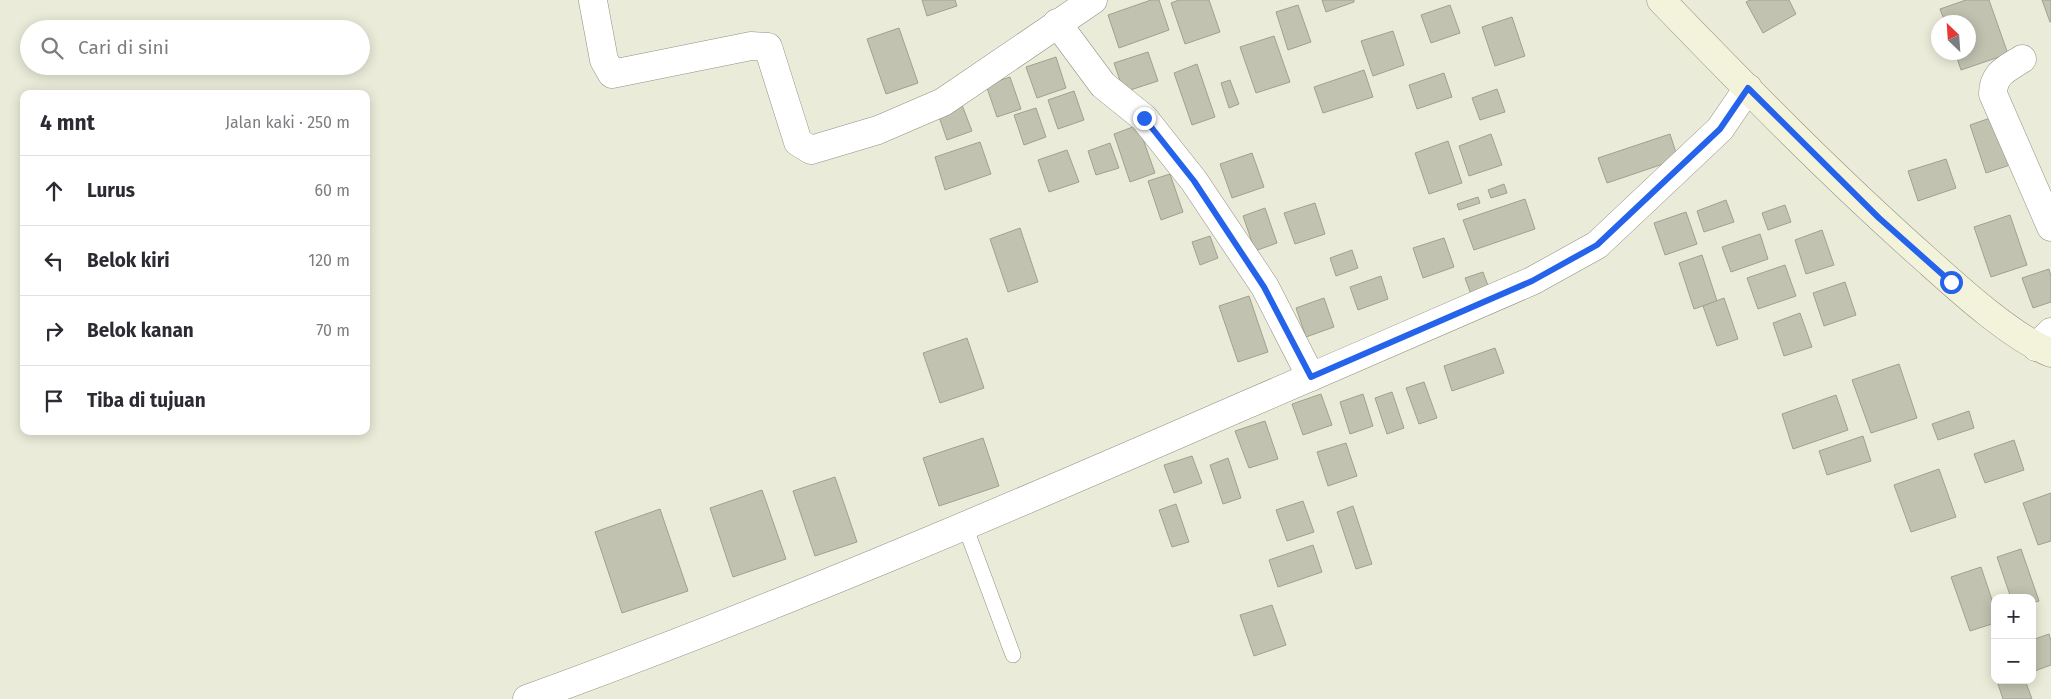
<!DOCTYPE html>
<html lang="id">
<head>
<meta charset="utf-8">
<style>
  body { margin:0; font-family:"Fira Sans",sans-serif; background:#f7f7f7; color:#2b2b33 }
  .controls { position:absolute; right:15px; bottom:15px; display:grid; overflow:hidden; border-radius:10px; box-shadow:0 2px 12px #0003 }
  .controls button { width:45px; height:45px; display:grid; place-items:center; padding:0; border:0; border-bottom:1px solid #e1e1e2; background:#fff; color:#2b2b33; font:25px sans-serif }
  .compass { position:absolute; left:1931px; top:15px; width:45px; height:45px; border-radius:50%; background:#fff; box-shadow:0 2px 12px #0003; rotate:335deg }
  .stop { position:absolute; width:15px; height:15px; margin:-11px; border:4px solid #2563eb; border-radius:50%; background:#fff }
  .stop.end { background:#2563eb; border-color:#fff; box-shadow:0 1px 5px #0008 }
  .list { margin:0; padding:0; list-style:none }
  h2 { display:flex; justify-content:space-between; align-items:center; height:65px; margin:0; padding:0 20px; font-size:21px }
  h2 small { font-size:16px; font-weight:400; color:#7c7c81 }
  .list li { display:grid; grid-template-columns:32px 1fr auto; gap:15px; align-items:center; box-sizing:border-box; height:70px; padding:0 20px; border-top:1px solid #e1e1e2 }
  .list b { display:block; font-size:19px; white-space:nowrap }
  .list em { font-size:16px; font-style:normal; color:#7c7c81 }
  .icon { flex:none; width:28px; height:28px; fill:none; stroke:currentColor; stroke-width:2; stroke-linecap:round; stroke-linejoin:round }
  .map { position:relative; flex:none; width:2051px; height:699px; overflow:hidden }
  .search { position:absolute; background:#fff; box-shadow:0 2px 12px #0003; left:20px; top:20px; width:350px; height:55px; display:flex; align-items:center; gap:12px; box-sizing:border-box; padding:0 18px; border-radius:28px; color:#7c7c81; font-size:19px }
  .panel { position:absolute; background:#fff; box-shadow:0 2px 12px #0003; left:20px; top:90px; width:350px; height:345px; border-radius:10px }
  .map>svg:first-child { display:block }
  .building { fill:#c2c2b0; stroke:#a1a190 }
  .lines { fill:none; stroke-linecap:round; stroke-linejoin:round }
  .lane-casing { stroke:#919180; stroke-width:16 }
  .street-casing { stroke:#919180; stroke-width:29 }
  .secondary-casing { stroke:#919180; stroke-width:29 }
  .lane { stroke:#fff; stroke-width:15 }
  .street { stroke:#fff; stroke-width:28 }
  .secondary { stroke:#f3f2db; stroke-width:28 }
  .route { stroke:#2563eb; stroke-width:6 }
</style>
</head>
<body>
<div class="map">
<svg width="2051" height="699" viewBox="0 0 2051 699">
  <rect width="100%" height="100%" fill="#ebebd9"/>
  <!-- building -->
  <g class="building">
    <polygon points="922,0 955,0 957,6 927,16"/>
    <polygon points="1151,0 1159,0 1169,30 1119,48 1108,15"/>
    <polygon points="1179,0 1209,0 1220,32 1185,44 1171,3"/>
    <polygon points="1322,0 1354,0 1354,2 1326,12"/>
    <polygon points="1750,0 1789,0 1796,14 1763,33 1746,2"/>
    <polygon points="1966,0 1989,0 2008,54 1961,70 1955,52 1968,52 1968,22 1945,22 1940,9"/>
    <polygon points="2042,0 2051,0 2051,22 2050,22"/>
    <polygon points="1298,5 1311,42 1288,50 1276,12"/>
    <polygon points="1450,5 1460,33 1431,43 1421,15"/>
    <polygon points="1512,17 1525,56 1495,66 1482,27"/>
    <polygon points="899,28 918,83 886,94 867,39"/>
    <polygon points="1393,31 1404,65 1373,76 1361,41"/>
    <polygon points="1274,36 1290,82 1256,93 1240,47"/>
    <polygon points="1148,52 1158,81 1124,92 1114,63"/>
    <polygon points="1056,57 1066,88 1037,98 1026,67"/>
    <polygon points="1197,64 1215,117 1192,125 1174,73"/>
    <polygon points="1364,70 1373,97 1323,113 1314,87"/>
    <polygon points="1444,73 1452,97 1417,109 1409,85"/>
    <polygon points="1010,77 1021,109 997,117 986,85"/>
    <polygon points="1230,80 1239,104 1229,108 1221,83"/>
    <polygon points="1497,89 1505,112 1480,120 1472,98"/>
    <polygon points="1074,91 1084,120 1058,129 1048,100"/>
    <polygon points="962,105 972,131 947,140 938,114"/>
    <polygon points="1036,108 1046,137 1024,145 1014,115"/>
    <polygon points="1999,115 2016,163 1986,173 1970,125"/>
    <polygon points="1138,125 1155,173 1130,182 1114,134"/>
    <polygon points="1491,134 1502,165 1469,176 1459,146"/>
    <polygon points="1670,134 1678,159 1607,183 1598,158"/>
    <polygon points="1448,141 1462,183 1429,194 1415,153"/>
    <polygon points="980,142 991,174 945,190 935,157"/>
    <polygon points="1110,143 1119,168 1096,175 1088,151"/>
    <polygon points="1067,150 1079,182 1049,192 1038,160"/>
    <polygon points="1252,153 1264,187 1232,198 1220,164"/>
    <polygon points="1946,159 1956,188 1918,201 1908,171"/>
    <polygon points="1170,174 1183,212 1161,220 1148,181"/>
    <polygon points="1504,184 1507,193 1491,198 1488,190"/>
    <polygon points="1478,197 1480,203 1459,210 1457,204"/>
    <polygon points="1525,199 1535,229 1474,250 1463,220"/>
    <polygon points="1726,200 1734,222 1704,232 1697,211"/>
    <polygon points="1315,203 1325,234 1295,244 1284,213"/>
    <polygon points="1785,205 1791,222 1768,230 1762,213"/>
    <polygon points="1265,208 1277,243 1255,251 1243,216"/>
    <polygon points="1686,212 1697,244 1665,255 1654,223"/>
    <polygon points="2010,215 2027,265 1991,277 1974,227"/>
    <polygon points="1020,228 1038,282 1008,292 990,239"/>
    <polygon points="1822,230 1834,265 1806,274 1795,240"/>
    <polygon points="1760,234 1768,259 1731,272 1722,247"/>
    <polygon points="1210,236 1218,258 1200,265 1192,242"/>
    <polygon points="1444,238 1454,267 1423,278 1413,248"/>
    <polygon points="1352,250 1358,268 1336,276 1330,258"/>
    <polygon points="1702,255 1717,301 1694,309 1679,263"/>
    <polygon points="1785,265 1796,296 1758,309 1747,278"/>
    <polygon points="2049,269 2051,276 2051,302 2033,308 2022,278"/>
    <polygon points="1483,272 1490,291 1472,297 1465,278"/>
    <polygon points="1381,276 1388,299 1358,310 1350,287"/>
    <polygon points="1845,282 1856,315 1824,326 1813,293"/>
    <polygon points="1249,296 1268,352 1238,362 1219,306"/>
    <polygon points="1324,298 1334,327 1306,337 1296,308"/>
    <polygon points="1724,298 1738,339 1717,346 1703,306"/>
    <polygon points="1800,313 1812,347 1784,356 1773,323"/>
    <polygon points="967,338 984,388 940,403 923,353"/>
    <polygon points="1495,348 1504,373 1452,391 1444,366"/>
    <polygon points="1899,364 1917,418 1871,433 1852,380"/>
    <polygon points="1424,382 1437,418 1419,424 1406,388"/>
    <polygon points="1392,392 1404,428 1387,434 1375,398"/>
    <polygon points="1321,394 1332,425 1303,435 1292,404"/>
    <polygon points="1363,394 1373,426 1350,434 1340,402"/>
    <polygon points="1836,395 1848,430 1793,449 1782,414"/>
    <polygon points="1969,411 1974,428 1938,440 1932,424"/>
    <polygon points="1265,421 1278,459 1249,468 1235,431"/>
    <polygon points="1863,436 1871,461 1827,475 1819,451"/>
    <polygon points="983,438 999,486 939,506 923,458"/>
    <polygon points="2014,440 2024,470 1985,483 1974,454"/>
    <polygon points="1346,443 1357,476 1328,486 1317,452"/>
    <polygon points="1192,456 1202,483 1174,493 1164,465"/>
    <polygon points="1228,458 1241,498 1223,504 1210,465"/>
    <polygon points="1939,469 1956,517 1911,532 1894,485"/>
    <polygon points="835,477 857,542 815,556 793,491"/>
    <polygon points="762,490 786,559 733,577 710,508"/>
    <polygon points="2051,493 2051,541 2038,545 2023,503"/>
    <polygon points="1303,501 1314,532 1287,541 1276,510"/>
    <polygon points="1176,504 1189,542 1172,547 1159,510"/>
    <polygon points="1353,506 1372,564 1356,569 1337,512"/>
    <polygon points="660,509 688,591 622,613 595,532"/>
    <polygon points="1313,545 1322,572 1278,587 1269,560"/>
    <polygon points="2021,549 2039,601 2032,603 2032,598 2011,598 1997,557"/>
    <polygon points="1981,567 1995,609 1995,623 1970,631 1951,577"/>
    <polygon points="1272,605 1286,645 1254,656 1240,615"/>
    <polygon points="2049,634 2051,641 2051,665 2032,672 2032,640"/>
    <polygon points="2010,680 2025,680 2032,699 2003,699 1998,684"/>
  </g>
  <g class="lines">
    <!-- lane casing -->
    <g class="lane-casing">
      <polyline id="lane" points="965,526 1013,655"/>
    </g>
    <!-- street casing -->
    <g class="street-casing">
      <g id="street">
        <polyline points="593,1 604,60 612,74 751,46 768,47 798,142 811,150 878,130 943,102 1093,0"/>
        <polyline points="1057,23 1103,85 1144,118 1194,181 1265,287 1311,377"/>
        <path d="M2022,59C2006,69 1993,74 1993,94L2051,227"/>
        <polyline points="2036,347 2051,332"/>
        <path d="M527,699C769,611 1005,510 1241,407C1338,365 1435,324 1532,281L1597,245L1720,129L1748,88"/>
      </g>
    </g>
    <!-- secondary casing -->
    <g class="secondary-casing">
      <path id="secondary" d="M1661,0C1748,90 1836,180 1930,263C1961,291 2013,338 2051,353"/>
    </g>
    <!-- lane -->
    <use href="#lane" class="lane"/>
    <!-- street -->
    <use href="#street" class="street"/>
    <!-- secondary -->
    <use href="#secondary" class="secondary"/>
  </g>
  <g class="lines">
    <!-- route -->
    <polyline class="route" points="1144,118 1194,181 1264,287 1311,377 1532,281 1597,245 1720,129 1748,88 1879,218 1951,282"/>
  </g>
</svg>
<div class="controls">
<button>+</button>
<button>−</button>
</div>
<svg class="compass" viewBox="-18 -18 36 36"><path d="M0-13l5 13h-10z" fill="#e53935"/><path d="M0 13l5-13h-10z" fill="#7c7c81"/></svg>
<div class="stop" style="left:1951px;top:282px"></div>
<div class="stop end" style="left:1144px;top:118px"></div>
<div class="search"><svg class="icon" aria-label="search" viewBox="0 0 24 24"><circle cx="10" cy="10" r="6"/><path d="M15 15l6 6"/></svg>Cari di sini</div>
<section class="panel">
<h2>4 mnt<small>Jalan kaki · 250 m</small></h2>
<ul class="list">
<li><svg class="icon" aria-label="ahead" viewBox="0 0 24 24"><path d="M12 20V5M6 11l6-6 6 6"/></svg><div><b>Lurus</b></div><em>60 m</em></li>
<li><svg class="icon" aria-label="left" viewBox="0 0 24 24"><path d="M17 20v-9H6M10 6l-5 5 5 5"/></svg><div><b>Belok kiri</b></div><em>120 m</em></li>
<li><svg class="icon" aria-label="right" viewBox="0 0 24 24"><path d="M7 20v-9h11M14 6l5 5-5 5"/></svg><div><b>Belok kanan</b></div><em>70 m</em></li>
<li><svg class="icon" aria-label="arrive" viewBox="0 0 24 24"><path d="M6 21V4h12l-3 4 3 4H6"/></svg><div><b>Tiba di tujuan</b></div></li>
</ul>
</section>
</div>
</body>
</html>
